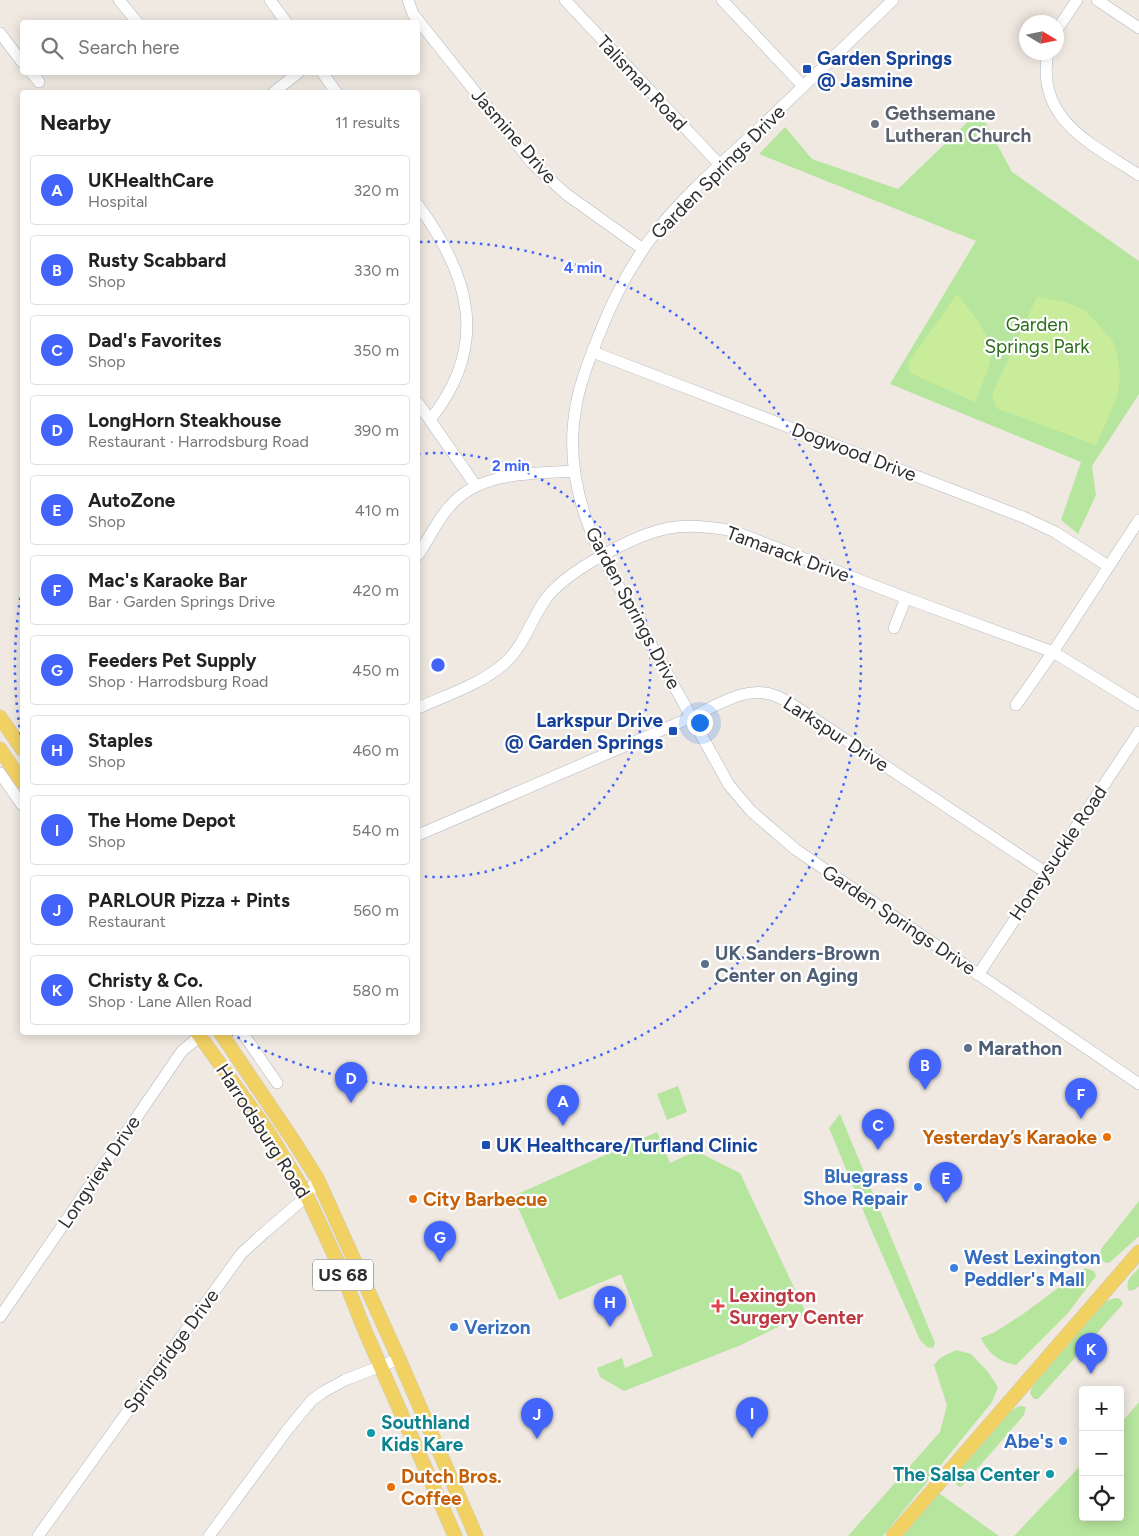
<!DOCTYPE html>
<html lang="en">
<head>
<meta charset="utf-8">
<style>
  body { margin:0; font-family:Figtree,sans-serif; background:#f2f2f2; color:#222 }
  .controls { position:absolute; right:15px; bottom:15px; display:grid; overflow:hidden; border-radius:5px; box-shadow:0 2px 12px #0003 }
  .controls button { width:45px; height:45px; display:grid; place-items:center; padding:0; border:0; border-bottom:1px solid #e0e0e0; background:#fff; color:#222; font:25px sans-serif }
  .compass { position:absolute; left:1019px; top:15px; width:45px; height:45px; border-radius:50%; background:#fff; box-shadow:0 2px 12px #0003; rotate:100deg }
  .you { position:absolute; left:699px; top:722px; width:18px; height:18px; margin:-12px; border:4px solid #fff; border-radius:50%; background:#1a73e8; box-shadow:0 0 0 8px #1a73e833 }
  .badge { display:grid; place-items:center; width:32px; height:32px; border-radius:50%; background:#4264fb; color:#fff; font-size:16px; font-weight:700 }
  .pin { position:absolute; translate:-50% -41px; filter:drop-shadow(0 1px 2px #0008) }
  .pin::after { content:''; position:absolute; top:26px; width:18px; height:15px; background:inherit; clip-path:polygon(0 0,100% 0,50% 100%) }
  .list { margin:0; padding:0; list-style:none }
  h2 { display:flex; justify-content:space-between; align-items:center; height:65px; margin:0; padding:0 20px; font-size:21px }
  h2 small { font-size:16px; font-weight:400; color:#767676 }
  .list li { display:grid; grid-template-columns:32px 1fr auto; gap:15px; align-items:center; box-sizing:border-box; height:70px; margin:0 10px 10px; padding:0 10px; border:1px solid #e0e0e0; border-radius:5px }
  .list b { display:block; font-size:19px; white-space:nowrap }
  .list p { margin:0; font-size:16px; white-space:nowrap; color:#767676 }
  .list em { font-size:16px; font-style:normal; color:#767676 }
  .icon { flex:none; width:28px; height:28px; fill:none; stroke:currentColor; stroke-width:2; stroke-linecap:round; stroke-linejoin:round }
  .map { position:relative; flex:none; width:1139px; height:1536px; overflow:hidden }
  .search { position:absolute; background:#fff; box-shadow:0 2px 12px #0003; left:20px; top:20px; width:400px; height:55px; display:flex; align-items:center; gap:12px; box-sizing:border-box; padding:0 18px; border-radius:5px; color:#767676; font-size:19px }
  .panel { position:absolute; background:#fff; box-shadow:0 2px 12px #0003; left:20px; top:90px; width:400px; height:945px; border-radius:5px }
  .map>svg:first-child { display:block }
  .green { fill:#b6e59e }
  .pitch { fill:#c9ec9a }
  .lines { fill:none; stroke-linecap:round; stroke-linejoin:round }
  .minor-casing { stroke:#b4b7c1; stroke-width:12 }
  .major-casing { stroke:#c9c9c9; stroke-width:15 }
  .minor { stroke:#fff; stroke-width:11 }
  .major { stroke:#f2d163; stroke-width:14 }
  .ring { fill:none; stroke:#4264fb; stroke-width:2.5; stroke-dasharray:2.5 5 }
  .transit-dot { fill:#1a4fb4; stroke:#fff; stroke-width:2 }
  .worship-dot { fill:#6b7280; stroke:#fff; stroke-width:2 }
  .service-dot { fill:#5c6f8a; stroke:#fff; stroke-width:2 }
  .food-dot { fill:#e8710a; stroke:#fff; stroke-width:2 }
  .shop-dot { fill:#3f7fe0; stroke:#fff; stroke-width:2 }
  .health-dot { fill:#e0444e; stroke:#fff; stroke-width:2 }
  .culture-dot { fill:#0f9aa8; stroke:#fff; stroke-width:2 }
  .labels { text-anchor:middle; dominant-baseline:central; stroke-width:4.5; stroke-linejoin:round; paint-order:stroke }
  .shield { fill:#fff; stroke:#6d6d6d; stroke-width:1 }
  .shield-label { font-size:18px; font-weight:bold; fill:#2e2e2e }
  .transit-label { font-size:19px; font-weight:bold; fill:#164399; stroke:#fff; text-anchor:start }
  .street-label { font-size:19px; fill:#2e2e2e; stroke:#fff }
  .worship-label { font-size:19px; font-weight:bold; fill:#5b616d; stroke:#fff; text-anchor:start }
  .park-label { font-size:19px; fill:#2c6e1b; stroke:#fff }
  .service-label { font-size:19px; font-weight:bold; fill:#4e5e75; stroke:#fff; text-anchor:start }
  .food-label { font-size:19px; font-weight:bold; fill:#c56008; stroke:#fff; text-anchor:start }
  .shop-label { font-size:19px; font-weight:bold; fill:#366cbe; stroke:#fff; text-anchor:end }
  .health-label { font-size:19px; font-weight:bold; fill:#be3a42; stroke:#fff; text-anchor:start }
  .culture-label { font-size:19px; font-weight:bold; fill:#0d838f; stroke:#fff; text-anchor:start }
  .centre { fill:#4264fb; stroke:#fff; stroke-width:2.5 }
  .ring-label { font-size:15px; text-anchor:middle; font-weight:bold; fill:#4264fb; stroke:#fff; stroke-width:4.5; stroke-linejoin:round; paint-order:stroke }
</style>
</head>
<body>
<div class="map">
<svg width="1139" height="1536" viewBox="0 0 1139 1536">
  <rect width="100%" height="100%" fill="#efe9e1"/>
  <!-- green -->
  <g class="green">
    <polygon points="979,111 1012,172 1139,261 1139,394 1092,466 1096,495 1078,534 1061,520 1081,462 890,384 976,241 759,154 785,127 812,159 898,189"/>
    <polygon points="678,1086 687,1112 667,1120 657,1094"/>
    <polygon points="840,1114 935,1343 933,1348 927,1347 920,1340 873,1234 829,1128"/>
    <polygon points="657,1132 670,1163 696,1151 740,1173 806,1313 741,1345 624,1391 600,1377 597,1368 622,1358 625,1368 653,1356 621,1274 559,1300 513,1196"/>
    <polygon points="1139,1201 1139,1236 1109,1263 1104,1262 1100,1258 1101,1249"/>
    <path d="M1085,1268L1094,1271L1096,1276L1068,1313L1016,1365C999,1361 989,1355 981,1338L995,1332L1023,1314Z"/>
    <path d="M1139,1268V1286L1136,1289L1129,1291C1124,1281 1133,1274 1139,1268Z"/>
    <polygon points="1115,1298 1120,1299 1123,1304 1038,1399 1034,1399 1030,1393 1034,1382 1106,1301"/>
    <polygon points="956,1350 971,1354 988,1372 998,1387 992,1402 883,1536 848,1536 940,1432 947,1405 934,1365 940,1358"/>
    <polygon points="1139,1402 1139,1536 1014,1536 1083,1463 1083,1517 1120,1517 1120,1424"/>
    <polygon points="1022,1406 1026,1407 1024,1415 963,1485 960,1487 956,1484 955,1479 958,1470 1008,1413 1017,1407"/>
    <polygon points="933,1489 999,1536 893,1536"/>
  </g>
  <!-- pitch -->
  <g class="pitch">
    <path d="M957,294C969,310 995,338 991,358C988,373 980,388 975,402L910,373L908,363Z"/>
    <polygon points="1037,297 1065,302 1085,310 1112,340 1117,354 1120,376 1118,395 1096,445 996,408 992,394"/>
  </g>
  <g class="lines">
    <!-- minor casing -->
    <g class="minor-casing">
      <g id="minor">
        <polyline points="119,0 137,22"/>
        <polyline points="270,0 286,22"/>
        <polyline points="408,0 413,14 532,163 566,194 643,249"/>
        <polyline points="565,0 720,165"/>
        <polyline points="722,0 803,86"/>
        <path d="M893,0C850,41 808,82 765,123C729,157 689,190 658,229C632,262 614,296 599,335C590,358 580,382 576,406C566,459 579,510 602,556L729,785L751,811L795,849L1139,1084"/>
        <polyline points="1097,0 1139,28"/>
        <polyline points="1056,31 1077,0"/>
        <polyline points="0,33 22,62"/>
        <path d="M1048,52C1035,120 1092,144 1139,175"/>
        <polyline points="31,72 39,82"/>
        <polyline points="322,72 336,92"/>
        <polyline points="274,92 299,72"/>
        <path d="M418,205C470,276 490,345 430,420"/>
        <polyline points="593,352 1023,517 1055,532 1108,566"/>
        <polyline points="418,403 476,486"/>
        <path d="M418,555C429,539 437,520 450,506C480,471 532,474 574,471"/>
        <polyline points="894,628 906,598"/>
        <polyline points="1016,705 1053,652 1139,520"/>
        <path d="M418,708C447,695 481,684 505,663C525,645 532,616 548,596C569,570 636,534 669,528C690,524 712,527 733,531L906,598L1053,652L1139,705"/>
        <polyline points="0,773 22,805"/>
        <path d="M418,835L692,717C718,705 747,684 776,696C787,700 797,708 807,714L1045,872"/>
        <polyline points="978,975 1139,732"/>
        <polyline points="242,1032 277,1083"/>
        <polyline points="0,1317 182,1051 205,1032"/>
        <polyline points="38,1536 241,1254 265,1232 307,1196 317,1178"/>
        <polyline points="209,1536 288,1429 312,1400 323,1392 345,1380 399,1359"/>
      </g>
    </g>
    <!-- major casing -->
    <g class="major-casing">
      <g id="major">
        <polyline points="0,717 22,749"/>
        <polyline points="0,749 22,782"/>
        <polyline points="197,1032 267,1130 307,1196 338,1263 365,1331 455,1536"/>
        <polyline points="220,1032 293,1140 317,1178 399,1359 476,1536"/>
        <polyline points="893,1536 1139,1252"/>
      </g>
    </g>
    <!-- minor -->
    <use href="#minor" class="minor"/>
    <!-- major -->
    <use href="#major" class="major"/>
  </g>
  <!-- distance rings -->
  <g class="ring">
    <path d="M418 454A212 212 0 1 1 418 876"/>
    <path d="M22 742A423 423 0 0 1 22 588M420 242A423 423 0 1 1 230 1033"/>
  </g>
  <!-- markers -->
  <g class="transit-dot">
    <rect x="802" y="64" width="10" height="10" rx="2.5"/>
    <rect x="668" y="726" width="10" height="10" rx="2.5"/>
    <rect x="481" y="1140" width="10" height="10" rx="2.5"/>
  </g>
  <circle class="worship-dot" cx="875" cy="124" r="5"/>
  <g class="service-dot">
    <circle cx="705" cy="964" r="5"/>
    <circle cx="968" cy="1048" r="5"/>
  </g>
  <g class="food-dot">
    <circle cx="1107" cy="1137" r="5"/>
    <circle cx="413" cy="1199" r="5"/>
    <circle cx="391" cy="1487" r="5"/>
  </g>
  <g class="shop-dot">
    <circle cx="918" cy="1187" r="5"/>
    <circle cx="954" cy="1268" r="5"/>
    <circle cx="454" cy="1327" r="5"/>
    <circle cx="1063" cy="1441" r="5"/>
  </g>
  <path class="health-dot" d="M715.5 1298.5h5v5h5v5h-5v5h-5v-5h-5v-5h5z"/>
  <g class="culture-dot">
    <circle cx="371" cy="1433" r="5"/>
    <circle cx="1050" cy="1474" r="5"/>
  </g>
  <g class="labels">
    <!-- shield labels -->
    <rect class="shield" x="313" y="1259.5" width="60" height="31" rx="4"/>
    <g class="shield-label">
      <text x="343" y="1275">US 68</text>
    </g>
    <!-- transit labels -->
    <g class="transit-label">
      <text x="817" y="58">Garden Springs<tspan x="817" dy="22">@ Jasmine</tspan></text>
      <text x="663" y="720" text-anchor="end">Larkspur Drive<tspan x="663" dy="22">@ Garden Springs</tspan></text>
      <text x="496" y="1145">UK Healthcare/Turfland Clinic</text>
    </g>
    <!-- street labels -->
    <g class="street-label">
      <text transform="translate(642 83) rotate(47)">Talisman Road</text>
      <text transform="translate(514 136) rotate(49)">Jasmine Drive</text>
      <text transform="translate(718 172) rotate(-45)">Garden Springs Drive</text>
      <text transform="translate(854 452) rotate(21)">Dogwood Drive</text>
      <text transform="translate(788 554) rotate(20)">Tamarack Drive</text>
      <text transform="translate(633 608) rotate(62)">Garden Springs Drive</text>
      <text transform="translate(836 734) rotate(33)">Larkspur Drive</text>
      <text transform="translate(1058 853) rotate(-56)">Honeysuckle Road</text>
      <text transform="translate(899 920) rotate(34)">Garden Springs Drive</text>
      <text transform="translate(263 1131) rotate(57)">Harrodsburg Road</text>
      <text transform="translate(99 1172) rotate(-56)">Longview Drive</text>
      <text transform="translate(171 1351) rotate(-54)">Springridge Drive</text>
    </g>
    <!-- worship labels -->
    <g class="worship-label">
      <text x="885" y="113">Gethsemane<tspan x="885" dy="22">Lutheran Church</tspan></text>
    </g>
    <!-- park labels -->
    <g class="park-label">
      <text x="1037" y="324">Garden<tspan x="1037" dy="22">Springs Park</tspan></text>
    </g>
    <!-- service labels -->
    <g class="service-label">
      <text x="715" y="953">UK Sanders-Brown<tspan x="715" dy="22">Center on Aging</tspan></text>
      <text x="978" y="1048">Marathon</text>
    </g>
    <!-- food labels -->
    <g class="food-label">
      <text x="1097" y="1137" text-anchor="end">Yesterday’s Karaoke</text>
      <text x="423" y="1199">City Barbecue</text>
      <text x="401" y="1476">Dutch Bros.<tspan x="401" dy="22">Coffee</tspan></text>
    </g>
    <!-- shop labels -->
    <g class="shop-label">
      <text x="908" y="1176">Bluegrass<tspan x="908" dy="22">Shoe Repair</tspan></text>
      <text x="964" y="1257" text-anchor="start">West Lexington<tspan x="964" dy="22">Peddler's Mall</tspan></text>
      <text x="464" y="1327" text-anchor="start">Verizon</text>
      <text x="1053" y="1441">Abe's</text>
    </g>
    <!-- health labels -->
    <g class="health-label">
      <text x="729" y="1295">Lexington<tspan x="729" dy="22">Surgery Center</tspan></text>
    </g>
    <!-- culture labels -->
    <g class="culture-label">
      <text x="381" y="1422">Southland<tspan x="381" dy="22">Kids Kare</tspan></text>
      <text x="1040" y="1474" text-anchor="end">The Salsa Center</text>
    </g>
  </g>
  <circle cx="438" cy="665" r="8" class="centre"/>
  <g class="ring-label">
    <text x="583" y="273">4 min</text>
    <text x="511" y="471">2 min</text>
  </g>
</svg>
<div class="controls">
<button>+</button>
<button>−</button>
<button><svg class="icon" aria-label="locate" viewBox="0 0 24 24"><circle cx="12" cy="12" r="6"/><path d="M12 2v4M12 18v4M2 12h4M18 12h4"/></svg></button>
</div>
<svg class="compass" viewBox="-18 -18 36 36"><path d="M0-13l5 13h-10z" fill="#e53935"/><path d="M0 13l5-13h-10z" fill="#767676"/></svg>
<div class="you"></div>
<div class="pin badge" style="left:563px;top:1126px">A</div>
<div class="pin badge" style="left:925px;top:1090px">B</div>
<div class="pin badge" style="left:878px;top:1150px">C</div>
<div class="pin badge" style="left:351px;top:1103px">D</div>
<div class="pin badge" style="left:946px;top:1203px">E</div>
<div class="pin badge" style="left:1081px;top:1119px">F</div>
<div class="pin badge" style="left:440px;top:1262px">G</div>
<div class="pin badge" style="left:610px;top:1327px">H</div>
<div class="pin badge" style="left:752px;top:1438px">I</div>
<div class="pin badge" style="left:537px;top:1439px">J</div>
<div class="pin badge" style="left:1091px;top:1374px">K</div>
<div class="search"><svg class="icon" aria-label="search" viewBox="0 0 24 24"><circle cx="10" cy="10" r="6"/><path d="M15 15l6 6"/></svg>Search here</div>
<section class="panel">
<h2>Nearby<small>11 results</small></h2>
<ul class="list">
<li><span class="badge">A</span><div><b>UKHealthCare</b><p>Hospital</p></div><em>320 m</em></li>
<li><span class="badge">B</span><div><b>Rusty Scabbard</b><p>Shop</p></div><em>330 m</em></li>
<li><span class="badge">C</span><div><b>Dad's Favorites</b><p>Shop</p></div><em>350 m</em></li>
<li><span class="badge">D</span><div><b>LongHorn Steakhouse</b><p>Restaurant · Harrodsburg Road</p></div><em>390 m</em></li>
<li><span class="badge">E</span><div><b>AutoZone</b><p>Shop</p></div><em>410 m</em></li>
<li><span class="badge">F</span><div><b>Mac's Karaoke Bar</b><p>Bar · Garden Springs Drive</p></div><em>420 m</em></li>
<li><span class="badge">G</span><div><b>Feeders Pet Supply</b><p>Shop · Harrodsburg Road</p></div><em>450 m</em></li>
<li><span class="badge">H</span><div><b>Staples</b><p>Shop</p></div><em>460 m</em></li>
<li><span class="badge">I</span><div><b>The Home Depot</b><p>Shop</p></div><em>540 m</em></li>
<li><span class="badge">J</span><div><b>PARLOUR Pizza + Pints</b><p>Restaurant</p></div><em>560 m</em></li>
<li><span class="badge">K</span><div><b>Christy &amp; Co.</b><p>Shop · Lane Allen Road</p></div><em>580 m</em></li>
</ul>
</section>
</div>
</body>
</html>
